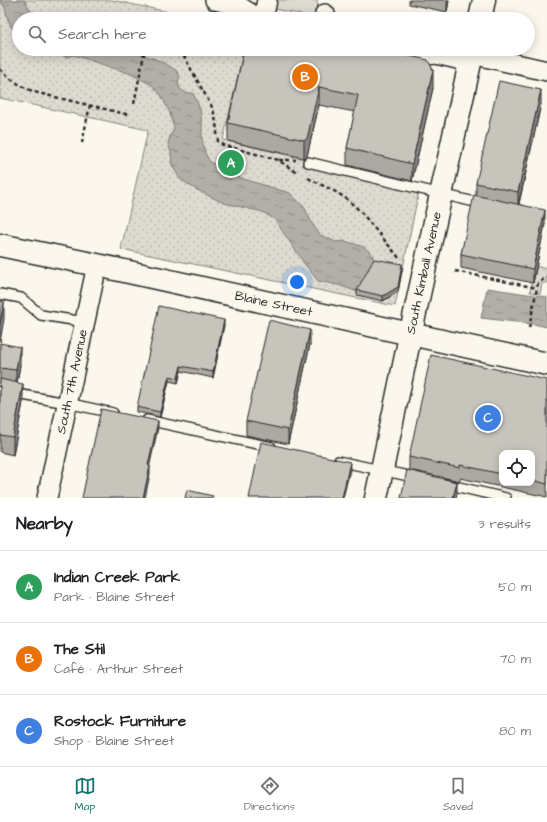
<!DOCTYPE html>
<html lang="en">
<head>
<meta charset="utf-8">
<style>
  body { margin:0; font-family:"Architects Daughter",sans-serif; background:#f2f2f2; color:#202124 }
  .controls { position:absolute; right:12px; bottom:12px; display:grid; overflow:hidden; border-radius:8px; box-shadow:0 2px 10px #0003 }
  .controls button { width:36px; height:36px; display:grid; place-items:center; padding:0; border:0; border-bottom:1px solid #e0e0e0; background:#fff; color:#202124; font:20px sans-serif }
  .you { position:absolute; left:297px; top:282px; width:14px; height:14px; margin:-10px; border:3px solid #fff; border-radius:50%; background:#1a73e8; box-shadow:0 0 0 6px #1a73e833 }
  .badge { display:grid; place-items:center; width:26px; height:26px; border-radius:50%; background:#0f766e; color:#fff; font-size:13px; font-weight:700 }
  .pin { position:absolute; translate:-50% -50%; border:2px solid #fff; box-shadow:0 1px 4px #0006 }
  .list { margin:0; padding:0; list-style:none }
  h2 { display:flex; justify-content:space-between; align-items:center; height:52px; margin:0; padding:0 16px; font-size:17px }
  h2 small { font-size:13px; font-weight:400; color:#757577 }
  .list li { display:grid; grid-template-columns:26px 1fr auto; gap:12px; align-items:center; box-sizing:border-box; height:72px; padding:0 16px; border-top:1px solid #e0e0e0 }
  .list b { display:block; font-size:15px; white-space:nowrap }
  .list p { margin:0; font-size:13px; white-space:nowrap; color:#757577 }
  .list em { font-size:13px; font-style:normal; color:#757577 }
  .icon { flex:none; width:22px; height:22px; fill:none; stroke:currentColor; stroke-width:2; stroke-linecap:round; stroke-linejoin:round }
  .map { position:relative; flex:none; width:547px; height:498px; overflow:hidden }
  .search { position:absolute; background:#fff; box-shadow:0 2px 10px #0003; left:12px; right:12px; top:12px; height:44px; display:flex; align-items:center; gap:10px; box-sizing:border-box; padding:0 14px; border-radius:22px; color:#757577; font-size:15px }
  .sheet { height:268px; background:#fff }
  nav { display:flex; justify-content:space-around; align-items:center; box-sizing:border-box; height:56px; border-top:1px solid #e0e0e0; background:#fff; font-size:11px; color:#757577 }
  nav a { display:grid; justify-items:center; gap:2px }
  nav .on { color:#0f766e }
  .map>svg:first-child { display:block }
  .grass { fill:#dddad0; stroke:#84827e }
  .park { fill:url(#park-dots); stroke:#84827e }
  .water { fill:url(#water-ripples); stroke:#7b7a75 }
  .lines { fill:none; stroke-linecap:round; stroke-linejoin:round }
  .lane-casing { stroke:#2b2b2b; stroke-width:12 }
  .street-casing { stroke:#2b2b2b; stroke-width:22 }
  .secondary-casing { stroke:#2b2b2b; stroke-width:25 }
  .primary-casing { stroke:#2b2b2b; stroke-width:25 }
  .path { stroke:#2b2b2b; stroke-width:2.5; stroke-dasharray:4 3; stroke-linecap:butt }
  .lane { stroke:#fbf7ec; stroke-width:9 }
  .street { stroke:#fbf7ec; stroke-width:19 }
  .secondary { stroke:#fbf7ec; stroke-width:22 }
  .primary { stroke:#fbf7ec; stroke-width:22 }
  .wall { fill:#aba9a2; stroke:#2b2b2b; fill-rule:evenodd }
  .shaded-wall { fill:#8b8984; stroke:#2b2b2b }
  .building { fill:#c7c4bc; stroke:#2b2b2b }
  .labels { text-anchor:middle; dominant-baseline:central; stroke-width:3; stroke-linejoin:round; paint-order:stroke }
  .street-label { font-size:13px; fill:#2b2b2b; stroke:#fbf7ec }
</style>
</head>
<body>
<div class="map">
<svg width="547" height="498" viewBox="0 0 547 498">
  <defs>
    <pattern id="park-dots" width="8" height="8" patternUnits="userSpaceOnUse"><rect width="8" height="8" fill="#dddad0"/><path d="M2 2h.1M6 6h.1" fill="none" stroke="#bebbb3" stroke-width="1.8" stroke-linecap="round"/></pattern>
    <pattern id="water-ripples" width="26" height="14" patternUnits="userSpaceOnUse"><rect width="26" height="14" fill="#b1afa7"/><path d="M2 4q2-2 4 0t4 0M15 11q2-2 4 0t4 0" fill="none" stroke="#908f88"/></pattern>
  </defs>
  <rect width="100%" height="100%" fill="#fbf7ec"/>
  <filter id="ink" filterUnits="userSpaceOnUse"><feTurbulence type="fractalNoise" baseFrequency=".025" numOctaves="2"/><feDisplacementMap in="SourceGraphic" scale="8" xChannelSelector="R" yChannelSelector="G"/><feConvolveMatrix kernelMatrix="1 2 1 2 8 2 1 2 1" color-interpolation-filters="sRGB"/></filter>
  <g filter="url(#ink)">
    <!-- grass -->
    <polygon class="grass" points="276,0 317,0 317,3 320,10 318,18 274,9"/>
    <!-- park -->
    <g class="park">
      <polygon points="0,0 112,0 201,19 19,19 19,49 244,49 223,140 420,186 395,306 121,249 148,130 0,98"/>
      <polygon points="535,266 547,269 547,283 542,283 540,294 530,292"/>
    </g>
    <!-- water -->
    <g class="water">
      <polygon points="0,0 24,0 31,11 43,19 19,19 19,40 17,38 8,20 5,8"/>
      <polygon points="30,49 128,49 160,61 176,70 180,76 178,82 180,89 186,93 193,93 200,109 202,124 202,139 205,153 210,162 240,178 290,193 304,207 313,225 320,235 336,242 345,241 364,247 372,254 374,261 361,293 338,285 318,281 304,263 275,220 263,212 224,203 209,196 192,187 180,179 172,165 171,152 168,144 170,136 174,129 170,113 161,95 152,85 131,74 74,55 66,57 56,53 33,52"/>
      <polygon points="487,288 547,297 547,327 533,324 481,318"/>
    </g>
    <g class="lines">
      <!-- lane casing -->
      <g class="lane-casing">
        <g id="lane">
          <polyline points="308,162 483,204"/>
          <polyline points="0,294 21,298 41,315 85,322"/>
          <polyline points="0,391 67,403 113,413"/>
          <polyline points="147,420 271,447"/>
          <polyline points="338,461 418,478"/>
          <polyline points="446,484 506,498"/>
        </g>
      </g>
      <!-- street casing -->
      <g class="street-casing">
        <g id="street">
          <polyline points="215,0 237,5 259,19"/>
          <polyline points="263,19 267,0"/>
          <polyline points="324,19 325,14"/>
          <polyline points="387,49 416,56 436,54 470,62"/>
          <polyline points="472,54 547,71"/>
          <path id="s1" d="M47,498L97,265"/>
        </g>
      </g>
      <!-- secondary casing -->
      <g class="secondary-casing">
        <g id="secondary">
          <polyline points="480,19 484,0"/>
          <path id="s2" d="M376,498L416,308L473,49"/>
        </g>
      </g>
      <!-- primary casing -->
      <g class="primary-casing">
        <g id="primary">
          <path id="s3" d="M0,245L97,265L547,364"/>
        </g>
      </g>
      <!-- path -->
      <g class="path">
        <polyline points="151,19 152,15"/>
        <polyline points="176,19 177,15"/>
        <polyline points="180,49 213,109 216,122 218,142 223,145 278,160 298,173"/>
        <path d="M0,69C10,80 21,86 34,92L130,115"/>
        <polyline points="134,104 145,49"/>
        <polyline points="82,143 90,105"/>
        <polyline points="279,160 296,160"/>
        <polyline points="308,178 336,192 347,199 361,212 400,259"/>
        <polyline points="455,271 537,288"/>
        <polyline points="529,328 538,283 547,277"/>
      </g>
      <!-- lane -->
      <use href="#lane" class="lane"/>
      <!-- street -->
      <use href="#street" class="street"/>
      <!-- secondary -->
      <use href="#secondary" class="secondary"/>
      <!-- primary -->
      <use href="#primary" class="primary"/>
    </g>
    <!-- wall -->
    <g class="wall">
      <polygon points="409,0 449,0 447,12 409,4"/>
      <polygon points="244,49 433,88 412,181 347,165 347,148 355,112 319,105 307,156 304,158 228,141 228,123"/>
      <polygon points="541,104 519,204 545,224 533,283 461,268 461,254 476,195 476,183"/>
      <polygon points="402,269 398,292 383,301 357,295 357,290"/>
      <polygon points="224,325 213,378 181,371 178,383 169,381 160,417 137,412 137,407"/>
      <polygon points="0,343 20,365 17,383 23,402 13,455 0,452"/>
      <polygon points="310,344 288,444 246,435 246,421"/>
      <path d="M547,380V497L460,478V481L409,470V457ZM502,453H532V483H502Z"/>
    </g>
    <!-- shaded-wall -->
    <g class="shaded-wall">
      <polygon points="447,0 449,0 447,12"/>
      <polygon points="433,70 433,88 412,181 412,164"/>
      <polygon points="319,87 319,105 307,156 304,158 304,140"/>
      <polygon points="541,90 541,104 518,206 518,192"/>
      <polygon points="545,210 545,224 533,283 533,269"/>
      <polygon points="402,264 402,269 398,292 383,301 383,296"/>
      <polygon points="4,302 4,319 0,342 0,324"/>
      <polygon points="224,320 224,325 213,378 213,372"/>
      <polygon points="310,330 310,344 288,444 288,430"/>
      <polygon points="20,347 20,365 16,388 16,370"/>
      <polygon points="181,366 181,371 178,383 178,378"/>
      <polygon points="169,376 169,381 160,417 160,412"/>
      <polygon points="23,384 23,402 13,455 13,437"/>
      <polygon points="158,421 158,428 148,473 148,465"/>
      <polygon points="350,462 350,470 343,498 342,498"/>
      <polygon points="150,466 150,474 145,498 143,498"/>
      <polygon points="457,482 457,493 456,498 453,498"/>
    </g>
    <!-- building -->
    <g class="building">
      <polygon points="244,49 293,49 302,51 302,49 377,49 428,60 433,70 412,164 347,148 358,95 319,87 307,139 304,140 228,123"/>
      <polygon points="499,81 541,90 518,192 476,183"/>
      <polygon points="474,195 545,210 533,269 461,254"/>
      <polygon points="374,259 402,264 398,287 383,296 357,290"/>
      <polygon points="0,301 4,302 0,324"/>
      <polygon points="159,306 224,320 213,372 181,366 178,378 169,376 160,412 137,407"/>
      <polygon points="269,320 310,330 288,430 246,421"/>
      <polygon points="0,343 20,347 16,370 0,368"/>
      <polygon points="431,355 547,380 547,484 532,480 532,453 502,453 502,474 460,465 460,468 409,457"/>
      <polygon points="0,379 23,384 13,437 0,435"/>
      <polygon points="101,409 158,421 148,465 150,466 143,498 82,498"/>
      <polygon points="261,442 350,462 342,498 249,498"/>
      <polygon points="407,470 457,482 453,498 401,498"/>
      <polygon points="187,490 213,496 212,498 185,498"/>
    </g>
  </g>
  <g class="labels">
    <!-- street labels -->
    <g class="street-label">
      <text stroke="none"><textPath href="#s2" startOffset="230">South Kimball Avenue</textPath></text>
      <text stroke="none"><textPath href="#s3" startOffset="280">Blaine Street</textPath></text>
      <text stroke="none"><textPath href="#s1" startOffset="119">South 7th Avenue</textPath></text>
    </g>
  </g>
</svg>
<div class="controls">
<button><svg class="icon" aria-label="locate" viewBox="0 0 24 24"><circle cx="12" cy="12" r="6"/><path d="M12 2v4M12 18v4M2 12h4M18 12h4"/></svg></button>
</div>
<div class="you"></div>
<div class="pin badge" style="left:231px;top:163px;background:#2e9e5b">A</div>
<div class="pin badge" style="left:305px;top:77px;background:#e8710a">B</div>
<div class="pin badge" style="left:488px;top:418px;background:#3f7fe0">C</div>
<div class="search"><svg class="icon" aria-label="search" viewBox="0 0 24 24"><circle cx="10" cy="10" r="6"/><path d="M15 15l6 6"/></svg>Search here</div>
</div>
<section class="sheet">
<h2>Nearby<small>3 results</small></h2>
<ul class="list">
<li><span class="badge" style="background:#2e9e5b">A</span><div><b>Indian Creek Park</b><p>Park · Blaine Street</p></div><em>50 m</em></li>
<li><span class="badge" style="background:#e8710a">B</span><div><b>The Stil</b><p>Café · Arthur Street</p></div><em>70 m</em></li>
<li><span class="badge" style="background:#3f7fe0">C</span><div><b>Rostock Furniture</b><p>Shop · Blaine Street</p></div><em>80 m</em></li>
</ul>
</section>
<nav>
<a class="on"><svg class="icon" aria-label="map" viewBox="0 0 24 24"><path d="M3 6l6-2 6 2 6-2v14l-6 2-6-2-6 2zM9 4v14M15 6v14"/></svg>Map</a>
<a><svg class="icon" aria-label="directions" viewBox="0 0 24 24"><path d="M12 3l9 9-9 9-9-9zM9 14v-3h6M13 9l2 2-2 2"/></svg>Directions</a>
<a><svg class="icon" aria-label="saved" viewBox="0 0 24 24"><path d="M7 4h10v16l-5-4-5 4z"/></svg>Saved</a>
</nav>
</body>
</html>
